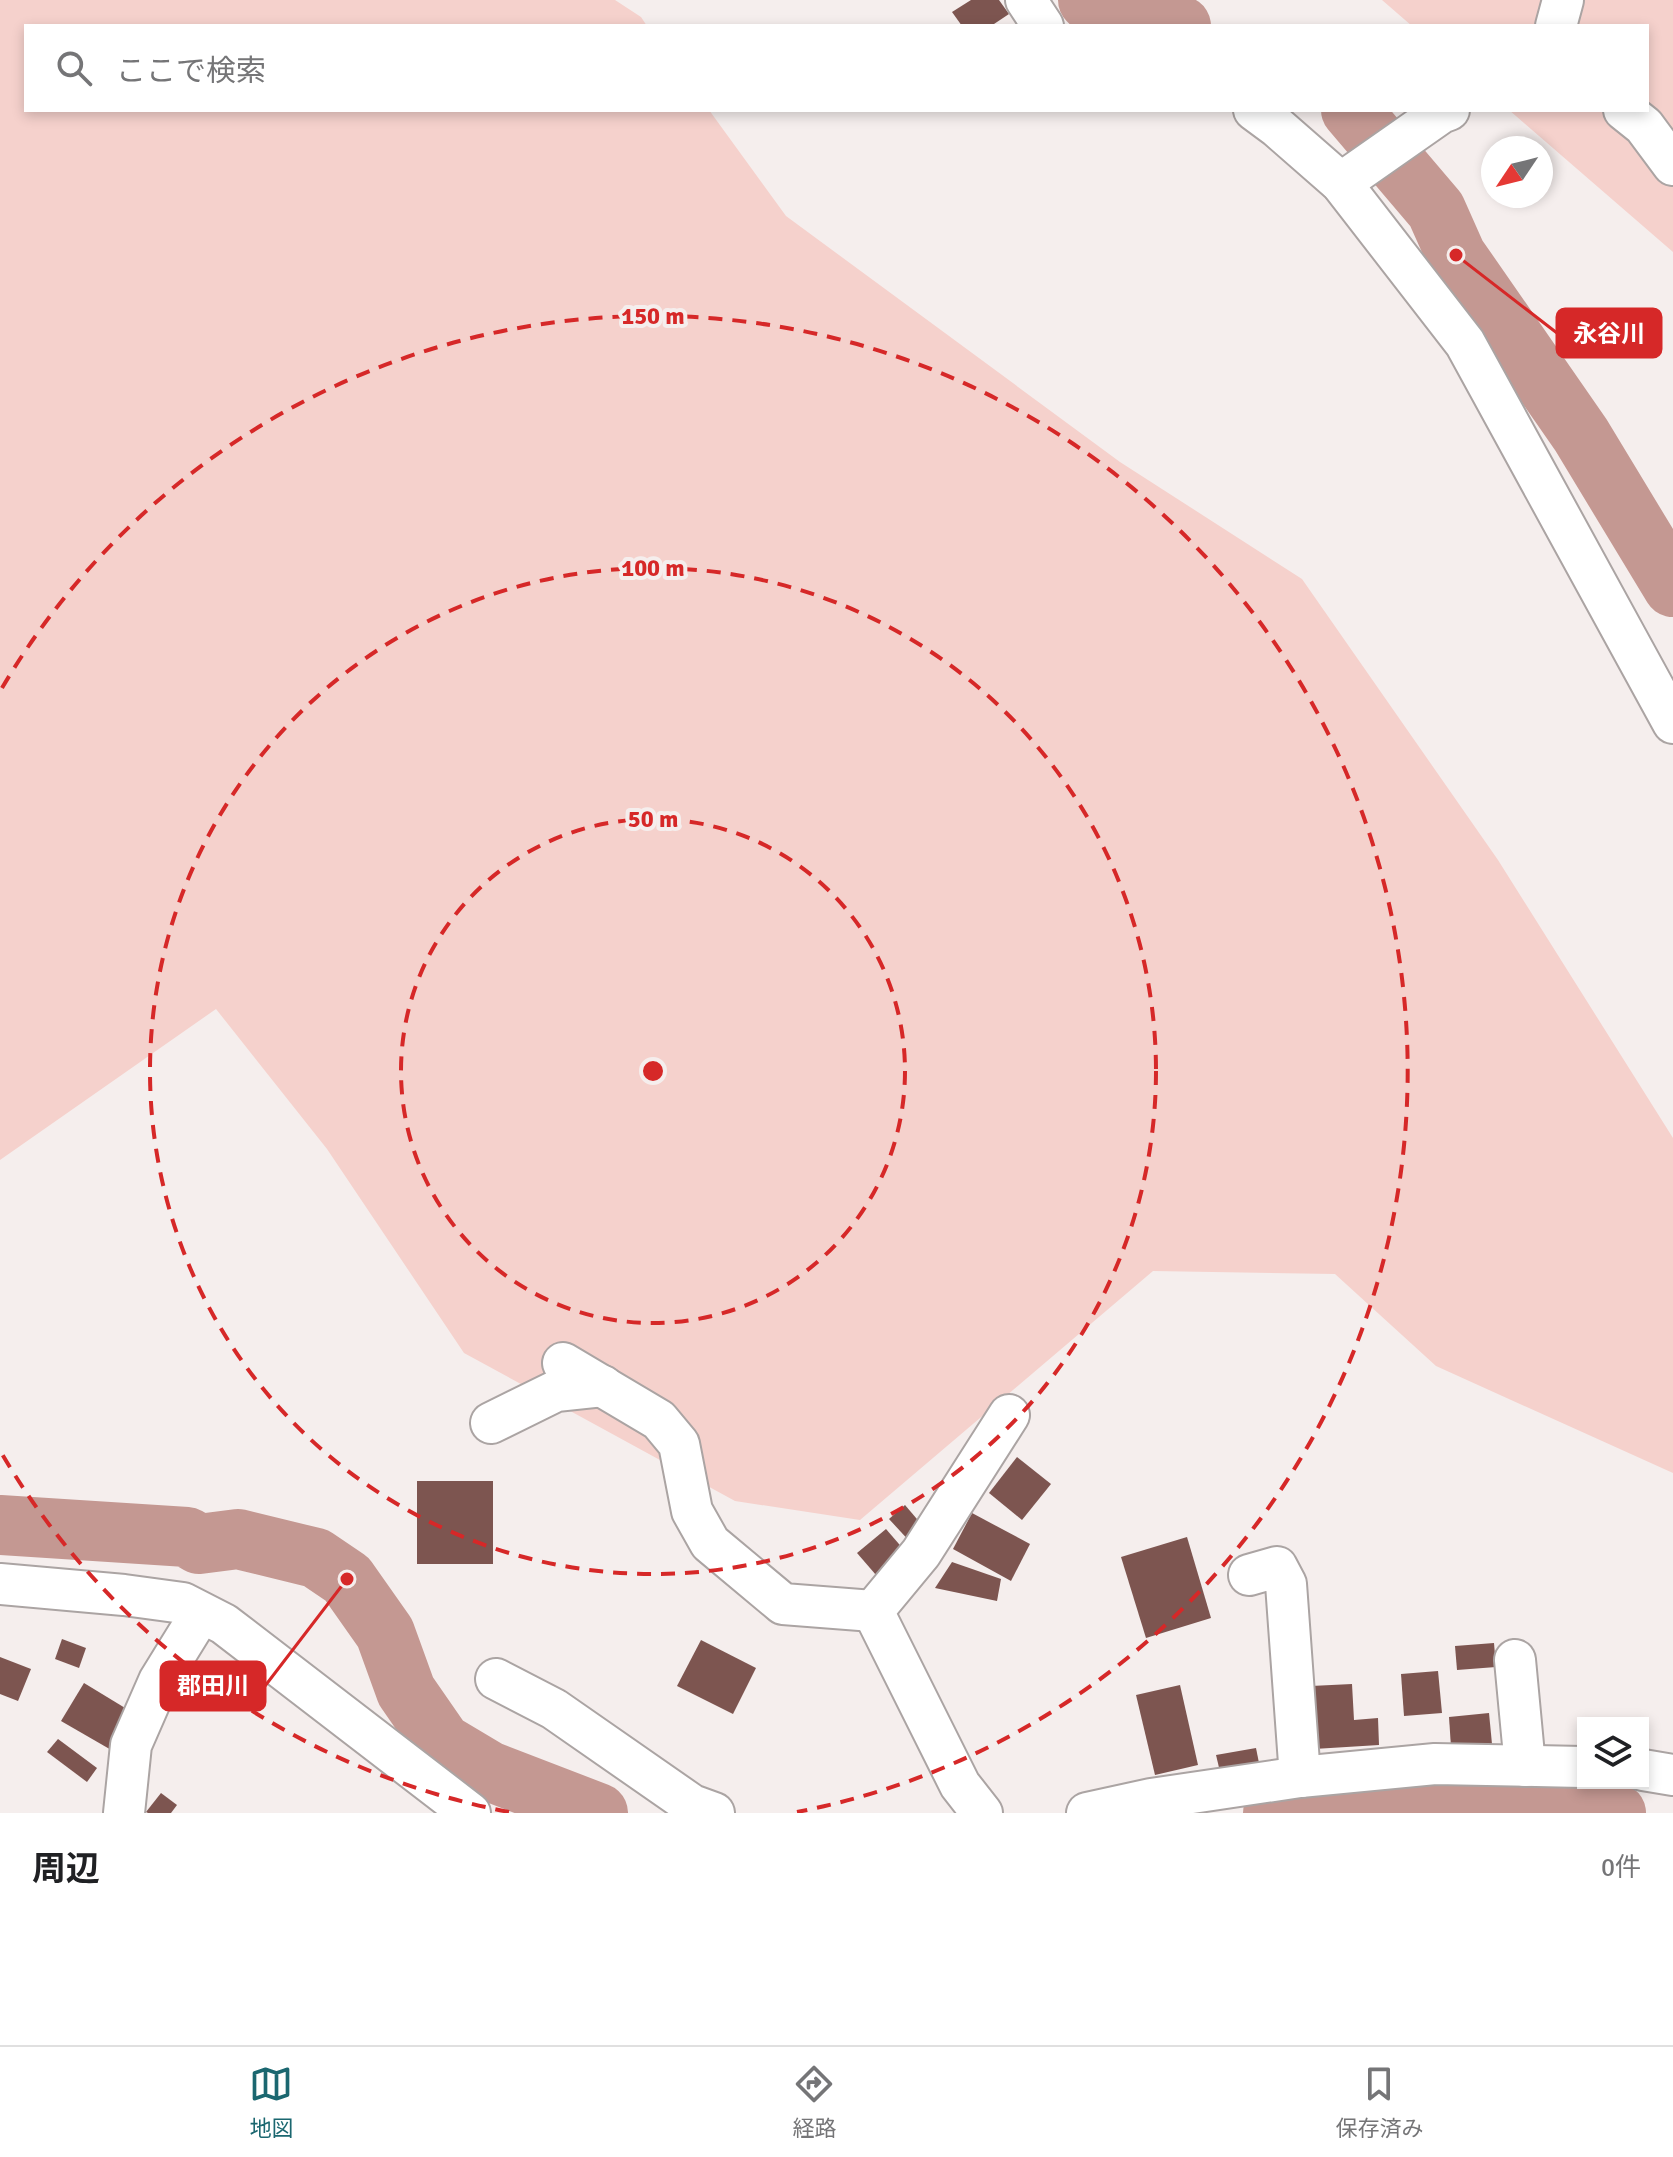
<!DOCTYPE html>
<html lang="ja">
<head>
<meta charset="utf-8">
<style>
  body { margin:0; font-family:Signika,"Noto Sans JP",sans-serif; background:#f6f6f6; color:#202124 }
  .controls { position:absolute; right:24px; bottom:24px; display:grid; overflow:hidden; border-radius:0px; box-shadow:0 4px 12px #0003 }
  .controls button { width:72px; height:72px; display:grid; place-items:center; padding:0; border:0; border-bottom:2px solid #e0e0e0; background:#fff; color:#202124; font:40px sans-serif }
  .compass { position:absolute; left:1481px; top:136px; width:72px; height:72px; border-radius:50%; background:#fff; box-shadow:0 4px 12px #0003; rotate:235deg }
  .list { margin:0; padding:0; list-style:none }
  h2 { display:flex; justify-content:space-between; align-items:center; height:104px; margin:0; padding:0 32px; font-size:34px }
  h2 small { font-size:26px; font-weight:400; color:#757577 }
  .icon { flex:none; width:44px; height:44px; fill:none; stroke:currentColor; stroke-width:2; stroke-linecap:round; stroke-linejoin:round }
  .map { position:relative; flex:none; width:1673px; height:1813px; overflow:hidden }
  .search { position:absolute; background:#fff; box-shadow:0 4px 12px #0003; left:24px; right:24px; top:24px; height:88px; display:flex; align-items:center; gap:20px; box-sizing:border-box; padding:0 28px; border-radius:0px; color:#757577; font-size:30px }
  .sheet { height:232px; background:#fff }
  nav { display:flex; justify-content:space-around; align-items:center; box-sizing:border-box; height:112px; border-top:2px solid #e0e0e0; background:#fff; font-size:22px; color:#757577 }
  nav a { display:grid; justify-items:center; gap:4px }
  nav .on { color:#1b6770 }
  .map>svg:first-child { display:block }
  .green { fill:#f5d1cc }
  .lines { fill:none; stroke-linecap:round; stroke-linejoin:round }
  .river { stroke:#c49892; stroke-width:60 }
  .building { fill:#7d5550 }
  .minor-casing { stroke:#aba4a3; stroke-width:44 }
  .minor { stroke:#fff; stroke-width:40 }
  .ring { fill:none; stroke:#d62828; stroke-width:4; stroke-dasharray:14 10 }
  .centre { fill:#d62828; stroke:#f5eeed; stroke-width:4 }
  .ring-label { font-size:24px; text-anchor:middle; font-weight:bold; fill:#d62828; stroke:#f5eeed; stroke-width:8; stroke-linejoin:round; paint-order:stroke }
  .leader { fill:none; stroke:#d62828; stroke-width:3 }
  .callout-dot { fill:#d62828; stroke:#f5eeed; stroke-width:3 }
  .callout { fill:#d62828; stroke:#d62828; stroke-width:3 }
  .callout-label { font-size:24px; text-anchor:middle; font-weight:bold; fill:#fff }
</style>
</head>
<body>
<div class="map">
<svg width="1673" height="1813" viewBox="0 0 1673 1813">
  <rect width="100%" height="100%" fill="#f5eeed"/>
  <!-- green -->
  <g class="green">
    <polygon points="0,0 615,0 641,17 647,26 26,26 26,110 709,110 786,216 1120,462 1302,579 1498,860 1673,1138 1673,1473 1436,1366 1335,1274 1153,1271 860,1520 735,1501 464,1353 327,1149 216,1009 0,1160"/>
    <polygon points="1382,0 1673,0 1673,252 1509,110 1647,110 1647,26 1412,26"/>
  </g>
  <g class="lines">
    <!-- river -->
    <g class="river">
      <polyline points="1088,0 1092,4 1181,26"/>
      <polyline points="1351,110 1436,210 1456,255 1581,435 1673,587"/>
      <polyline points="0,1525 187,1537 199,1544 238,1539 316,1558 347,1579 385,1633 406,1691 442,1743 489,1771 598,1813"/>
      <polyline points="1273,1813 1427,1802 1591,1807 1616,1813"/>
    </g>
  </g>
  <!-- building -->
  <g class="building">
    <polygon points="971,0 999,0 1009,14 991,26 962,26 952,12"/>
    <polygon points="1017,1457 1051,1484 1022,1520 989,1493"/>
    <rect x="417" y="1481" width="76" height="83"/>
    <polygon points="905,1505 928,1532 913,1545 889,1519"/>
    <polygon points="972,1513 1030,1544 1011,1581 953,1549"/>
    <polygon points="886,1529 905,1551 876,1575 857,1553"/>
    <polygon points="1187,1537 1211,1618 1146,1638 1121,1557"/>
    <polygon points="952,1562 1001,1579 997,1601 935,1588"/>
    <polygon points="62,1639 86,1648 79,1668 55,1659"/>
    <polygon points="701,1640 756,1668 733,1714 677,1686"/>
    <polygon points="1494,1643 1496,1667 1457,1670 1455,1646"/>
    <polygon points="0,1657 31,1669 18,1701 0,1694"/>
    <polygon points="1438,1671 1442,1713 1404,1716 1401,1674"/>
    <polygon points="84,1683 135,1714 113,1751 61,1721"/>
    <polygon points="1352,1684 1354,1720 1378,1718 1379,1745 1314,1749 1311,1686"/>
    <polygon points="1180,1685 1198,1765 1155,1775 1136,1695"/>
    <polygon points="1489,1713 1492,1744 1451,1747 1449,1717"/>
    <polygon points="58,1739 97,1768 87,1782 47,1752"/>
    <polygon points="1256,1748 1261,1773 1222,1780 1216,1755"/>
    <polygon points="161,1793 177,1805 171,1813 148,1813 146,1812"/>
  </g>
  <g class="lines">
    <!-- minor casing -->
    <g class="minor-casing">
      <g id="minor">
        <polyline points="1026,0 1043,26"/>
        <polyline points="1556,26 1563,0"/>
        <polyline points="1254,110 1277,127 1341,183 1465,343 1673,723"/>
        <polyline points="1624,110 1644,126 1673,165"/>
        <polyline points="1341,183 1441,113 1449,110"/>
        <polyline points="563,1363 659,1420 679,1444 692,1511 710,1543 783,1604 873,1611"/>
        <polyline points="491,1423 556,1391 603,1386"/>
        <polyline points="1249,1575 1277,1567 1286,1584 1300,1777"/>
        <polyline points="0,1584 124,1595 183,1603 224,1624 470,1813"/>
        <polyline points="1515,1660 1525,1766"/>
        <polyline points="496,1679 554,1709 692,1805 714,1813"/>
        <polyline points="1643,1770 1673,1775"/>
        <polyline points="124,1813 131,1745 159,1681 201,1613"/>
        <polyline points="982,1813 960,1785 873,1611 921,1553 1009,1415"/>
        <polyline points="1087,1813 1151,1799 1300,1777 1435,1764 1583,1767"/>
      </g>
    </g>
    <!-- minor -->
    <use href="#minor" class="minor"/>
  </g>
  <!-- distance rings -->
  <g class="ring">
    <circle cx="653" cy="1071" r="252"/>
    <circle cx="653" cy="1071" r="503"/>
    <path d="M509 1812A755 755 0 0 1 2 1454M2 688A755 755 0 1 1 797 1812"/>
  </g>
  <circle cx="653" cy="1071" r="12" class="centre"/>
  <g class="ring-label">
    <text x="653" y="324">150 m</text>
    <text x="653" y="576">100 m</text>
    <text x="653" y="827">50 m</text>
  </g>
  <!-- callouts -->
  <path class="leader" d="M1456 255L1557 333M347 1579L265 1686"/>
  <g class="callout-dot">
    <circle cx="1456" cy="255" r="8"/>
    <circle cx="347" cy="1579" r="8"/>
  </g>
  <g class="callout">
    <rect x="1557" y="309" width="104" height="48" rx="8"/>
    <rect x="161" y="1662" width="104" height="48" rx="8"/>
  </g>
  <g class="callout-label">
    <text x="1609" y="342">永谷川</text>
    <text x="213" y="1694">郡田川</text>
  </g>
</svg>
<div class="controls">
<button><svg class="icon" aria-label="layers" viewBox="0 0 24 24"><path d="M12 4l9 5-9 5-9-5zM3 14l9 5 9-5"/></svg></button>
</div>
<svg class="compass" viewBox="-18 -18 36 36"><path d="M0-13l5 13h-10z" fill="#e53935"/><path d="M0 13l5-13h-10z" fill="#757577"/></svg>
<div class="search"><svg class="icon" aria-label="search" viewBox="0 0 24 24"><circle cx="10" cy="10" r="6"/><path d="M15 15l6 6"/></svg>ここで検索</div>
</div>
<section class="sheet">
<h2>周辺<small>0件</small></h2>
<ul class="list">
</ul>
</section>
<nav>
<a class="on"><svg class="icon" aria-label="map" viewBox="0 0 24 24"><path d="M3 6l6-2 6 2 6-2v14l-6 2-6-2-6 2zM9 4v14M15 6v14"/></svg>地図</a>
<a><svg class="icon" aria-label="directions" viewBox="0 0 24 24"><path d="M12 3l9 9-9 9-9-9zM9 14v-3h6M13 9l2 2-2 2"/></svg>経路</a>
<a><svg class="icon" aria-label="saved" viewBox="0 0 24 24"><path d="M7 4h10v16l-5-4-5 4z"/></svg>保存済み</a>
</nav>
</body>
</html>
